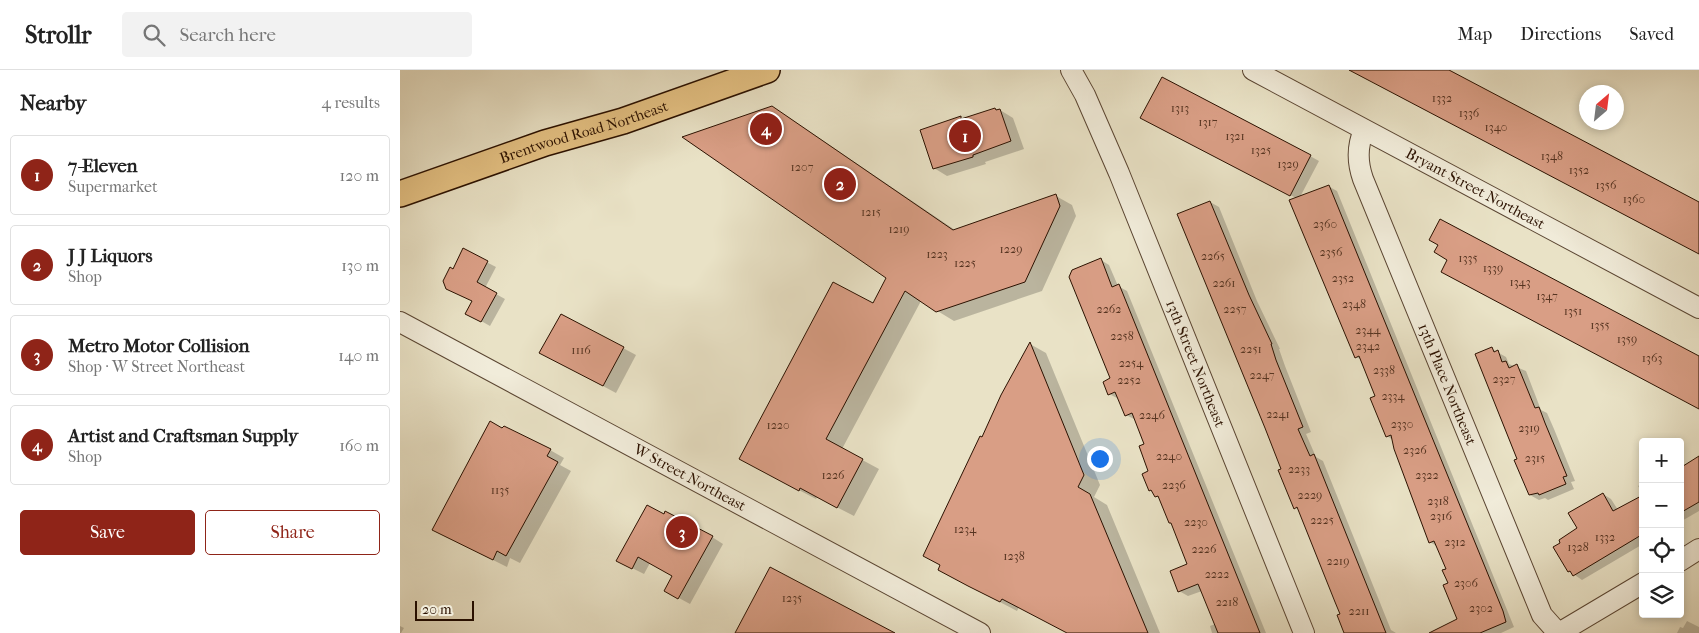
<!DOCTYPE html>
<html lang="en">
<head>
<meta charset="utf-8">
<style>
  body { margin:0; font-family:"IM FELL French Canon",serif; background:#f2f2f2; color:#222 }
  .controls { position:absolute; right:15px; bottom:15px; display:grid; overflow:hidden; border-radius:5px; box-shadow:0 2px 8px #0003 }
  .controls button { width:45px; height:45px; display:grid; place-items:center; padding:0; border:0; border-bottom:1px solid #e0e0e0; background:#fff; color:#222; font:25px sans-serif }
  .compass { position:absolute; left:1179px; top:15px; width:45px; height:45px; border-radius:50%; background:#fff; box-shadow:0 2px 8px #0003; rotate:28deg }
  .scale { position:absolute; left:15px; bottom:12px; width:59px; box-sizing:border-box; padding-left:5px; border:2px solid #2b1100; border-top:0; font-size:14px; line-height:18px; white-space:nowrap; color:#2b1100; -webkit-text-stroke:4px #f1ecda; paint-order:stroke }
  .you { position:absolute; left:699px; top:388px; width:18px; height:18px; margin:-12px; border:4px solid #fff; border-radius:50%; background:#1a73e8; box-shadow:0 0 0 8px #1a73e833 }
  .badge { display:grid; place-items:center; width:32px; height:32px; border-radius:50%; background:#8f2418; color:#fff; font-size:16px; font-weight:700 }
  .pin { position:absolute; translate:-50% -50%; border:2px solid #fff; box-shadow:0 1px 5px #0006 }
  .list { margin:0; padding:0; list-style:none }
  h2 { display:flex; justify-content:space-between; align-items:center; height:65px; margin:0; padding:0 20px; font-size:21px }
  h2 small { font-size:16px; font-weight:400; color:#767676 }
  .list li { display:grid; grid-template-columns:32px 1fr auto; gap:15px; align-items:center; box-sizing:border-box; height:80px; margin:0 10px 10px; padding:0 10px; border:1px solid #e0e0e0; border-radius:5px }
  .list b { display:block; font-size:19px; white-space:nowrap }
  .list p { margin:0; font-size:16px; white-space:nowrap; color:#767676 }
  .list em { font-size:16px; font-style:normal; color:#767676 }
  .actions { display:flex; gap:10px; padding:15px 20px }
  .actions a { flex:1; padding:11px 0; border:1px solid #8f2418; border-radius:5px; text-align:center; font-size:18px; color:#8f2418 }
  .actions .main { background:#8f2418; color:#fff }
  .icon { flex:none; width:28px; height:28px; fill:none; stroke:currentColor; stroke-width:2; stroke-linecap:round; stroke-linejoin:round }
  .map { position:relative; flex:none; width:1299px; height:563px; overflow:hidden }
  header { display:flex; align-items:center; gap:30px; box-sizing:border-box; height:70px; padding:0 25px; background:#fff; border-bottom:1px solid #e0e0e0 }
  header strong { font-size:24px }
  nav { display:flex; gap:28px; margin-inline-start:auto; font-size:18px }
  .search { width:350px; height:45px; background:#f2f2f2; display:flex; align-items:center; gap:12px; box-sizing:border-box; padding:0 18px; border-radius:5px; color:#767676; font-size:19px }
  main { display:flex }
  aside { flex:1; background:#fff }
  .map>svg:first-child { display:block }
  .shadow { fill:#0003 }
  .building { fill:#d99e85; stroke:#2b1100 }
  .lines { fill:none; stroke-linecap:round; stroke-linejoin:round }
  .minor-casing { stroke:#5a4532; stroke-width:22 }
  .major-casing { stroke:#2b1100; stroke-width:28 }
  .minor { stroke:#f1ecda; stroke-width:20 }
  .major { stroke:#e4c183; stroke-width:25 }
  .labels { text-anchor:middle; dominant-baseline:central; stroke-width:5; stroke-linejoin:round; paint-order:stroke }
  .number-label { font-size:12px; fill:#563421 }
  .street-label { font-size:15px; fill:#2b1100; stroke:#f1ecda }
</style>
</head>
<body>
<header>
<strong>Strollr</strong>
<div class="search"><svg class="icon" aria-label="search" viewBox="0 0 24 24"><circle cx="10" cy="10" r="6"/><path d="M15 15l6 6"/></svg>Search here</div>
<nav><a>Map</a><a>Directions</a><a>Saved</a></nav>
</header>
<main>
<aside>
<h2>Nearby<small>4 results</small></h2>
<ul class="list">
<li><span class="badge">1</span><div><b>7-Eleven</b><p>Supermarket</p></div><em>120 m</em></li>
<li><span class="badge">2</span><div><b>J J Liquors</b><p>Shop</p></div><em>130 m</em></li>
<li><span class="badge">3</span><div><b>Metro Motor Collision</b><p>Shop · W Street Northeast</p></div><em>140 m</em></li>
<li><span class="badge">4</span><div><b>Artist and Craftsman Supply</b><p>Shop</p></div><em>160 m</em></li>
</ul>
<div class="actions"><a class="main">Save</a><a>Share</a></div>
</aside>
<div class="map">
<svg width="1299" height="563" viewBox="0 0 1299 563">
  <rect width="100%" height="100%" fill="#e9e2c6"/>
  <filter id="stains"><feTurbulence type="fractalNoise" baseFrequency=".004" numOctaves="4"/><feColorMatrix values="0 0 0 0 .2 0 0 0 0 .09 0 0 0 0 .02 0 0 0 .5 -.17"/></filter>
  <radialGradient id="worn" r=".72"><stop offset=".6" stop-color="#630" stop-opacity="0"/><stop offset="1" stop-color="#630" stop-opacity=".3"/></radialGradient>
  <!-- shadow -->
  <g class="shadow">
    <polygon points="371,37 388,47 555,160 656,126 672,135 676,146 642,221 554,251 521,231 442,379 479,399 454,446 417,427 416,429 357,398 473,235 488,208"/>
    <polygon points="594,39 600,40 613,48 624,79 585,92 586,94 547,106 534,98 560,48 564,50"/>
    <polygon points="751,53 910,86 919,91 900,127 928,116 937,121 1114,557 1101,563 1061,563 1047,500 1038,477 1030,472 993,370 987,366 977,326 962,290 956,287 896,128"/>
    <polygon points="810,132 819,137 857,231 880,279 879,279 885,296 911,362 906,364 916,387 923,391 991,560 996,563 946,563 941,544 899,440 895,438 883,400"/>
    <polygon points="63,180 96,197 85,218 105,229 90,256 67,243 73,231 53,201"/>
    <polygon points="701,190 709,195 718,216 727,221 866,563 812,563 810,556 815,554 802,521 788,526 779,521 789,494 773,454 770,453 760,429 750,420 750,402 746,374 736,350 726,345 719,329 709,324 712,309"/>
    <polygon points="630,274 646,283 700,415 694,427 707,435 760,563 668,563 619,537 617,541 556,509 583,369"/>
    <polygon points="223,278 236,285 216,323 154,290"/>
    <polygon points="1092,279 1106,287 1109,294 1126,301 1141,340 1147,343 1154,359 1175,411 1171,412 1174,419 1148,430 1145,428 1139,430 1130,425 1118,389"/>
    <polygon points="150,380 164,388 160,395 171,401 120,493 110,488 107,497 47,467"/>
    <polygon points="1299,389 1299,441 1280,452 1280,399"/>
    <polygon points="1243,413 1243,424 1238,416"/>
    <polygon points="1203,424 1211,429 1218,440 1243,425 1243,474 1182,510 1169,501 1178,458"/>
    <polygon points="312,467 323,474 290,534 266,521 274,506 250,493 244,504 218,491"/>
    <polygon points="1287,551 1299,557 1299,563 1277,563 1280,557 1283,558"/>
    <polygon points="0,556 4,558 1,563 0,563"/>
  </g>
  <!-- building -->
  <g class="building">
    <polygon points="949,0 1049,0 1178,68 1299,132 1299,184"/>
    <polygon points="762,7 911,85 890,126 740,48"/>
    <polygon points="372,36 553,160 656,124 660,136 625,212 536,242 505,221 426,369 463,389 437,438 400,418 399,421 339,389 433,212 473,233 486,208 282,67"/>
    <polygon points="595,38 596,40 600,39 611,71 573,85 573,87 533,99 520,60 561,46 561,49"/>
    <polygon points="929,115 1103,541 1106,552 1080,563 1029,563 1057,549 1043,515 1048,513 1042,500 1046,499 1034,471 1029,473 994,379 991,365 986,367 970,328 975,326 959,286 955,288 889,130"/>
    <polygon points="810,131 849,225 872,274 871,274 876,290 903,357 898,359 910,386 914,384 986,563 944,563 937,545 940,544 935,532 897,437 894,439 878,400 881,399 865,358 777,144"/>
    <polygon points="1040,149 1299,286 1299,339 1041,202 1047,190 1034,182 1038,175 1029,170"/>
    <polygon points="63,178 88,191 77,212 97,223 81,252 65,244 72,231 46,219 43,211 50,197 53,199"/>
    <polygon points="701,188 712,217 719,214 860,563 818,563 798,514 778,522 770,501 787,494 771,453 769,453 758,426 755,427 751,420 749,421 742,404 748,401 739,376 744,374 732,343 725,346 715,322 708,325 703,312 710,308 669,207 672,200"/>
    <polygon points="161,244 224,277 203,316 139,283"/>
    <polygon points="630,272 684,405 678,417 690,424 748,563 667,563 602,529 600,532 568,516 538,500 540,495 523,486 580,366 582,367 601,325"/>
    <polygon points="1092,277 1094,282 1098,280 1102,292 1106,291 1109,298 1117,294 1135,338 1139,337 1145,353 1167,406 1163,407 1166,414 1139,425 1138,423 1129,425 1114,390 1117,389 1075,284"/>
    <polygon points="90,351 102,358 104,356 151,379 147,386 158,392 106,486 97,481 93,490 32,460"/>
    <polygon points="1299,386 1299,432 1280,443 1280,398"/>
    <polygon points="1203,423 1213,441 1243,425 1243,464 1173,506 1170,501 1168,502 1153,477 1160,473 1159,470 1177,458 1168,443"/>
    <polygon points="247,435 264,444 265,441 313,466 278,529 264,521 272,506 238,487 232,499 216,491"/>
    <polygon points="370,497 495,563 335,563"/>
  </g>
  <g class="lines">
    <!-- minor casing -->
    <g class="minor-casing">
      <g id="minor">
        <path id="s1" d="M671,0L685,25L719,103L904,563"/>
        <path id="s2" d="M853,0L1299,238"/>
        <path id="s3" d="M964,60C957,76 957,92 963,109L1142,545L1158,563"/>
        <path id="s4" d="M0,252L580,563"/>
        <polyline points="1280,491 1299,479"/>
        <polyline points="1159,563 1243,513"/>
      </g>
    </g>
    <!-- major casing -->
    <g class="major-casing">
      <g id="major">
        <path id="s5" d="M0,124L145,73L223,51L367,0"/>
      </g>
    </g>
    <!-- minor -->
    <use href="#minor" class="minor"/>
    <!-- major -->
    <use href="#major" class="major"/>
  </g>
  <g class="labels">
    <!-- number labels -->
    <g class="number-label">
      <text x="1042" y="28">1332</text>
      <text x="780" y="38">1313</text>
      <text x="1069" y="43">1336</text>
      <text x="808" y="52">1317</text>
      <text x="1096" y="57">1340</text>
      <text x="835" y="66">1321</text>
      <text x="861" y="80">1325</text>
      <text x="1152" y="86">1348</text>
      <text x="888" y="94">1329</text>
      <text x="402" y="97">1207</text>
      <text x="1179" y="100">1352</text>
      <text x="1206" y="115">1356</text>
      <text x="1234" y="129">1360</text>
      <text x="471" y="142">1215</text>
      <text x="925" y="154">2360</text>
      <text x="499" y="159">1219</text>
      <text x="611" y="179">1229</text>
      <text x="931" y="182">2356</text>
      <text x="537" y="184">1223</text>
      <text x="813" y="186">2265</text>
      <text x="1068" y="188">1335</text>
      <text x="565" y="193">1225</text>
      <text x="1093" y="198">1339</text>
      <text x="943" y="208">2352</text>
      <text x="1120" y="212">1343</text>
      <text x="824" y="213">2261</text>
      <text x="1147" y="226">1347</text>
      <text x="954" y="234">2348</text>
      <text x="709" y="239">2262</text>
      <text x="835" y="239">2257</text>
      <text x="1173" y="241">1351</text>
      <text x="1200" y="255">1355</text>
      <text x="968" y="260">2344</text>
      <text x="722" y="266">2258</text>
      <text x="1227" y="269">1359</text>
      <text x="968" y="276">2342</text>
      <text x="851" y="279">2251</text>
      <text x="181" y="280">1116</text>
      <text x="1252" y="288">1363</text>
      <text x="731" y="293">2254</text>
      <text x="984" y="300">2338</text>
      <text x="862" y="305">2247</text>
      <text x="1104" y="309">2327</text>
      <text x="729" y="310">2252</text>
      <text x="993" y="326">2334</text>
      <text x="878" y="344">2241</text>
      <text x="752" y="345">2246</text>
      <text x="1002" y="354">2330</text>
      <text x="378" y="355">1220</text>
      <text x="1129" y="358">2319</text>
      <text x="1015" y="380">2326</text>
      <text x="769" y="386">2240</text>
      <text x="1135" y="388">2315</text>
      <text x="899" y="399">2233</text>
      <text x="433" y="405">1226</text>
      <text x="1027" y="405">2322</text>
      <text x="774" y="415">2236</text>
      <text x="100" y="420">1135</text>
      <text x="910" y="425">2229</text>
      <text x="1038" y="431">2318</text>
      <text x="1041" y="446">2316</text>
      <text x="922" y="450">2225</text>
      <text x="796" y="452">2230</text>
      <text x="565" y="459">1234</text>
      <text x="1205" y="467">1332</text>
      <text x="1055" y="472">2312</text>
      <text x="1178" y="477">1328</text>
      <text x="804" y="479">2226</text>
      <text x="614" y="486">1238</text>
      <text x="938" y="491">2219</text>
      <text x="817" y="504">2222</text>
      <text x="1066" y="513">2306</text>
      <text x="392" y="528">1235</text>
      <text x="827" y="532">2218</text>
      <text x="1081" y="538">2302</text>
      <text x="959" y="541">2211</text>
    </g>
    <!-- street labels -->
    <g class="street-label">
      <text stroke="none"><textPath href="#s5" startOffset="194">Brentwood Road Northeast</textPath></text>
      <text stroke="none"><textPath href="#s2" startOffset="252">Bryant Street Northeast</textPath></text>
      <text stroke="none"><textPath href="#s1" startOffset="319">13th Street Northeast</textPath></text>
      <text stroke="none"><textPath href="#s3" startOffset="272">13th Place Northeast</textPath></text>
      <text stroke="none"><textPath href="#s4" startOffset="329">W Street Northeast</textPath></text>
    </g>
  </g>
  <rect width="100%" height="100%" filter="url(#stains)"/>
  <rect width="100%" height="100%" fill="url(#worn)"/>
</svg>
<div class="controls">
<button>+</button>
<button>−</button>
<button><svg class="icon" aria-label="locate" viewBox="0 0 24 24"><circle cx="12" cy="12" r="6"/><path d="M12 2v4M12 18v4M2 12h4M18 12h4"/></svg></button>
<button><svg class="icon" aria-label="layers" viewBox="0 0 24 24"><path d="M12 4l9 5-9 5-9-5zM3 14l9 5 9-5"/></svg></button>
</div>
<svg class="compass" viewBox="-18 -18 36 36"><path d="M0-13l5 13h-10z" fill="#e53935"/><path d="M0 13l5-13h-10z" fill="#767676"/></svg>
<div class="scale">20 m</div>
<div class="you"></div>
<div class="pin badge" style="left:565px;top:66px">1</div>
<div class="pin badge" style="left:440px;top:114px">2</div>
<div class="pin badge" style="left:282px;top:462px">3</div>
<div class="pin badge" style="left:366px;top:59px">4</div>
</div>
</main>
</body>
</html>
